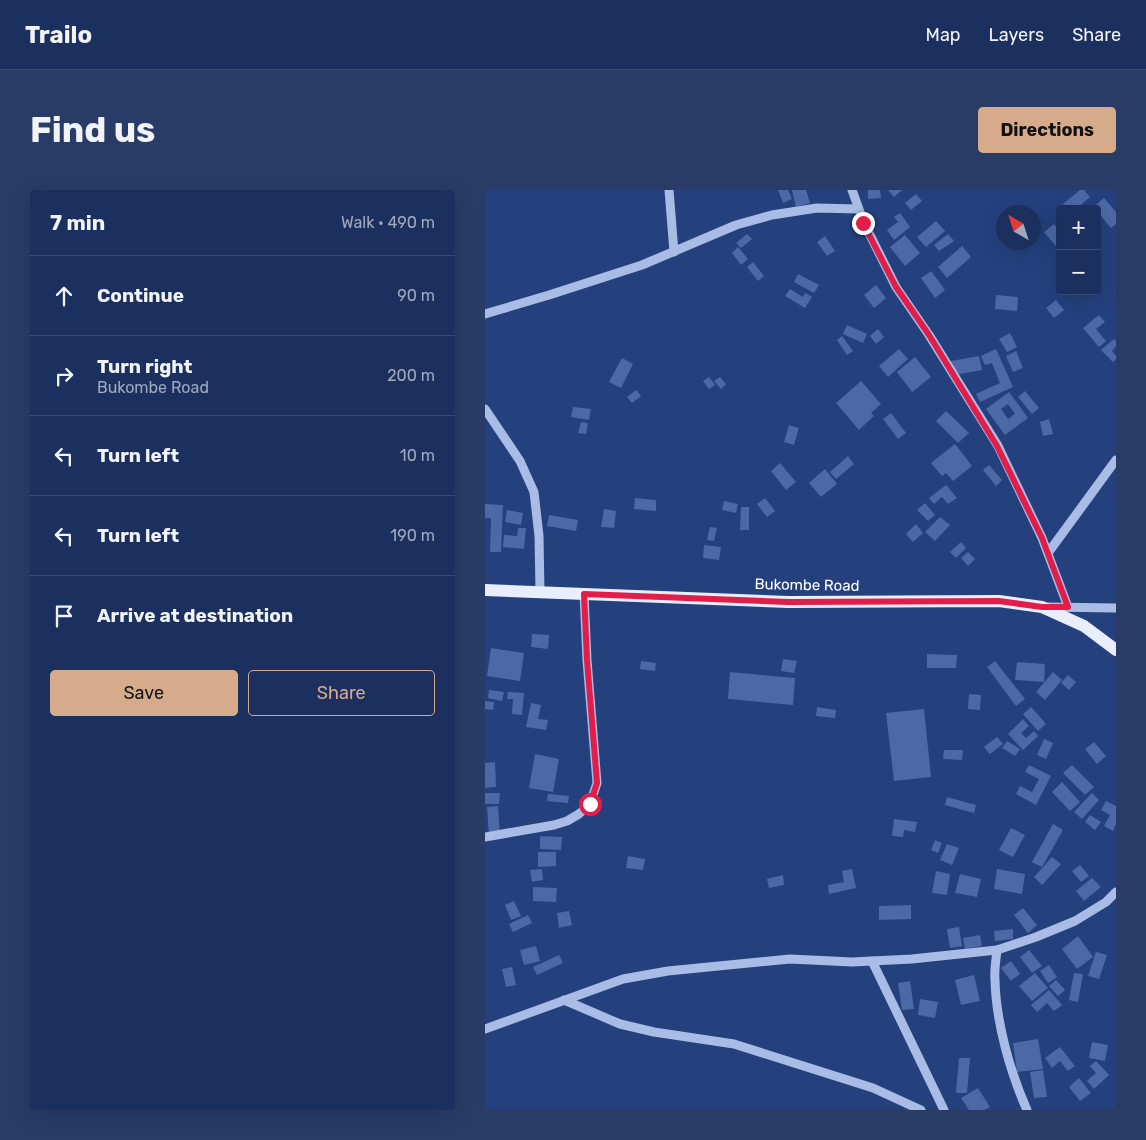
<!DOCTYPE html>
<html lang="en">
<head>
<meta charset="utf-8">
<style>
  body { margin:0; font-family:Rubik,sans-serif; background:#283c67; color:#f1f3f6 }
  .controls { position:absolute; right:15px; top:15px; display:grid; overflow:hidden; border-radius:5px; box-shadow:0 5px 20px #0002 }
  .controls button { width:45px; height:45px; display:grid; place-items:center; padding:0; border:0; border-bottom:1px solid #394b73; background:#1b305e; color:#f1f3f6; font:25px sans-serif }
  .compass { position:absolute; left:511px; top:15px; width:45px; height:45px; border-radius:50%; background:#1b305e; box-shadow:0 5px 20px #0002; rotate:321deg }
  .stop { position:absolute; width:15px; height:15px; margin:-11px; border:4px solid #e11d48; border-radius:50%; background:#fff }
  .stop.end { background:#e11d48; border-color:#fff; box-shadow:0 1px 5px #0008 }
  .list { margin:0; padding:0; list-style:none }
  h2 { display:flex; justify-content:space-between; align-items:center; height:65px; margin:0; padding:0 20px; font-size:21px }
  h2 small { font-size:16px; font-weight:400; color:#a0a9bc }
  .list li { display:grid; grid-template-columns:32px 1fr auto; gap:15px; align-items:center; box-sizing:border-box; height:80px; padding:0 20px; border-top:1px solid #394b73 }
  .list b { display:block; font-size:19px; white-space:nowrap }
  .list p { margin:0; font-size:16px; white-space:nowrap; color:#a0a9bc }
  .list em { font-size:16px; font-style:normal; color:#a0a9bc }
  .actions { display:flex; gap:10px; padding:15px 20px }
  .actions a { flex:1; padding:11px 0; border:1px solid #d6ab8b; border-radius:5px; text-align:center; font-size:18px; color:#d6ab8b }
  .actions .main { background:#d6ab8b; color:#111 }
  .icon { flex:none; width:28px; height:28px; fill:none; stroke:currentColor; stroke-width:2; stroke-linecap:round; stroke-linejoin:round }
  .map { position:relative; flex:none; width:631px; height:920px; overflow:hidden; border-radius:5px }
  header { display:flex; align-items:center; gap:30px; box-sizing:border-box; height:70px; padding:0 25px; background:#1b305e; border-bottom:1px solid #394b73 }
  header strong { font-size:24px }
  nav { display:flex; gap:28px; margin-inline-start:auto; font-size:18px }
  .intro { display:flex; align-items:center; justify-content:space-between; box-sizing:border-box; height:120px; padding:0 30px }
  h1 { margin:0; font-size:35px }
  .button { padding:12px 22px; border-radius:5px; background:#d6ab8b; color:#111; font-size:18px; font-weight:700 }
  main { display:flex; gap:30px; padding:0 30px }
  aside { flex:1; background:#1b305e; border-radius:5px; box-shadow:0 5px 20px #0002 }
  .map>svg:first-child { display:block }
  .building { fill:#4c69a6; fill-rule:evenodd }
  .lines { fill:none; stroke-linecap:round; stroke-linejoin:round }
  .minor { stroke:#a8bce6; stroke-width:9 }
  .major { stroke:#e9eefd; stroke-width:12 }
  .route { stroke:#e11d48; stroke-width:6 }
  .labels { text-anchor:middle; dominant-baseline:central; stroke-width:5; stroke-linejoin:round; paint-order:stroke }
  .street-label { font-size:15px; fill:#fff; stroke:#24407d }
</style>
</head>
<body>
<header>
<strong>Trailo</strong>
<nav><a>Map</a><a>Layers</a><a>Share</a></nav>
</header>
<div class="intro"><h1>Find us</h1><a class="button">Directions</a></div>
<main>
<aside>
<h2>7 min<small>Walk · 490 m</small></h2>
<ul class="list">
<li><svg class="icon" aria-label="ahead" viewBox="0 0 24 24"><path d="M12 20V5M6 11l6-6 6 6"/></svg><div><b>Continue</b></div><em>90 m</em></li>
<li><svg class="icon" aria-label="right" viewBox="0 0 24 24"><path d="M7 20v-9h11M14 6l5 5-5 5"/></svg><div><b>Turn right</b><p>Bukombe Road</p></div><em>200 m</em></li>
<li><svg class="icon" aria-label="left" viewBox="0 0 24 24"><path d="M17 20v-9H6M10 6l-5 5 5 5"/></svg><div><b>Turn left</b></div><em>10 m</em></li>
<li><svg class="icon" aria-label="left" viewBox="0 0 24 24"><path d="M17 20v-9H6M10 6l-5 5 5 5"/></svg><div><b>Turn left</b></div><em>190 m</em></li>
<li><svg class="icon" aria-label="arrive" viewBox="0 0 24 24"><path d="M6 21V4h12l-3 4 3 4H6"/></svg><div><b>Arrive at destination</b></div></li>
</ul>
<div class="actions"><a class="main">Save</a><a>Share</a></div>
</aside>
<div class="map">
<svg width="631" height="920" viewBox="0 0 631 920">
  <rect width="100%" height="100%" fill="#24407d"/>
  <!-- building -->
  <g class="building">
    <polygon points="293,0 303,0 307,9 298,13"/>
    <polygon points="307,0 321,0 325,13 311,17"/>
    <polygon points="383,0 395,0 396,8 383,9"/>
    <polygon points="403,0 417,0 409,7"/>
    <polygon points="595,0 599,0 605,7 591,19 582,19 578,14"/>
    <polygon points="431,4 437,11 426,20 420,13"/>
    <polygon points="619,8 631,22 631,34 626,38 612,21 612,19 608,17"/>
    <polygon points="415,23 425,37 409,50 402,40 413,32 409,27"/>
    <polygon points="451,31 460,41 441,57 432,47"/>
    <polygon points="569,34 575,41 575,61 559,42"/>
    <polygon points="262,44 267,49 256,58 251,53"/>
    <polygon points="463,44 469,51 454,61 449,55"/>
    <polygon points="420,45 435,63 420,76 405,57"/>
    <polygon points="340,46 350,61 342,66 332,52"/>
    <polygon points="477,56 486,67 462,88 453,77"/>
    <polygon points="253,57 263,69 256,75 247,63"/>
    <polygon points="268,72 279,86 273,91 262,77"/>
    <polygon points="446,81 460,100 450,108 436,88"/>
    <polygon points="313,84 334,95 329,103 309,92"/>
    <polygon points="391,95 401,108 389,118 379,105"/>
    <polygon points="305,99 318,107 320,103 327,107 320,118 300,106"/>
    <polygon points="511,105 533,107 532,121 510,119"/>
    <polygon points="571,110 579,120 569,128 561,118"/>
    <polygon points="614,125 620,132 611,139 621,151 614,157 598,138"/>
    <polygon points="362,135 382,144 378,153 358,144"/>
    <polygon points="393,139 399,147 391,154 385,146"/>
    <polygon points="525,143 532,157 522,162 514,149"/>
    <polygon points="357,146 368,161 362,165 352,150"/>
    <polygon points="629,149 631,151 631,156 627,161 631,166 631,169 628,172 616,160"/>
    <polygon points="414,159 423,169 403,187 394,176"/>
    <polygon points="511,159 528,197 495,212 491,204 515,193 507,173 500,175 496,166"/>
    <polygon points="531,161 538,178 528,182 521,166"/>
    <polygon points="494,166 497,180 469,185 466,171"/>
    <polygon points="430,167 446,187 427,202 412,182"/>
    <polygon points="137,168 148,174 136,198 124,192"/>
    <polygon points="224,187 230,195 224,199 218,191"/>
    <polygon points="235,187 241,194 236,199 229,191"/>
    <polygon points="376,191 396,214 386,223 389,226 374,240 351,213"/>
    <polygon points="151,200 156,206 147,213 142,207"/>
    <polygon points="540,201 554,218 547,224 533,207"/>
    <path d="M524,202L543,228L520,245L501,219ZM523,214L530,224L523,229L516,219Z"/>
    <polygon points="88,217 106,219 104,230 86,227"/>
    <polygon points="461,221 484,243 473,253 451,231"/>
    <polygon points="406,223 421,243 413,249 398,229"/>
    <polygon points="564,229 568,244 558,246 555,232"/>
    <polygon points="96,232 103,233 101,244 93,243"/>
    <polygon points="304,235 314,238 309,255 299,252"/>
    <polygon points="470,254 487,276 468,291 461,283 457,286 446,273"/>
    <polygon points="363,266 369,274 351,289 345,282"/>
    <polygon points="295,273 311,292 301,300 286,281"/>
    <polygon points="504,275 517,290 511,296 498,280"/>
    <polygon points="340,279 352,294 336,307 324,293"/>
    <polygon points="461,295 472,308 463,314 457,307 449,314 444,308"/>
    <polygon points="150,308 171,310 171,321 149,319"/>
    <polygon points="280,308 290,321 282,327 272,314"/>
    <polygon points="239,311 253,314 251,323 237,320"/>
    <polygon points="440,313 450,325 443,331 432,320"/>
    <polygon points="0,314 18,315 16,362 5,362 6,328 0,328"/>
    <polygon points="256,317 264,317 264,340 255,340"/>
    <polygon points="119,319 131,321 129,338 116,337"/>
    <polygon points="22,320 38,323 36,335 20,332"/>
    <polygon points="64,325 93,330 91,341 62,336"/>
    <polygon points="455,327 465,335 450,351 440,342"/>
    <polygon points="431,334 438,343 428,352 421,344"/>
    <polygon points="225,337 232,338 229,351 222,350"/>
    <polygon points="33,338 41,338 39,359 18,357 19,345 32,346"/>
    <polygon points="476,352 481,358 471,368 465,362"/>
    <polygon points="219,355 236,357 234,370 218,368"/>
    <polygon points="483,362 490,369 483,376 476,368"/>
    <polygon points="47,444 64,445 63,459 46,457"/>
    <polygon points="6,458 39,463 35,491 2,486"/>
    <polygon points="442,464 472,465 471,478 442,478"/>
    <polygon points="298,469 312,471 309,483 296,481"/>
    <polygon points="156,471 171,473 170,481 155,479"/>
    <polygon points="510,471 540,509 531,516 502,477"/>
    <polygon points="532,472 560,474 559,492 530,490"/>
    <polygon points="245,482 310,488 308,515 243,509"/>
    <polygon points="568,482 577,490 560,510 551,502"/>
    <polygon points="583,485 591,492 584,500 576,493"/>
    <polygon points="4,500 19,502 17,511 3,508"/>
    <polygon points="23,502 39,503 37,525 27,524 28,509 22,509"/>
    <polygon points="484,504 496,505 495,520 483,519"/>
    <polygon points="0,511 9,512 8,520 0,519"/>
    <polygon points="46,513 56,515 53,529 63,530 61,540 41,537"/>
    <polygon points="332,517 351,520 350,528 331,526"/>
    <polygon points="546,517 561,534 553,541 538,524"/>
    <polygon points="439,519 446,587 409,591 401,523"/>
    <polygon points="538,529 544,536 536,543 541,548 549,541 553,546 538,560 523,544"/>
    <polygon points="512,547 518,554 505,564 499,557"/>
    <polygon points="559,549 568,553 561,569 552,565"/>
    <polygon points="522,551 535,559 530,566 517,558"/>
    <polygon points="609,552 621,566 612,574 600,559"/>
    <polygon points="459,560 478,560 477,570 458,569"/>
    <polygon points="50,564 74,569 68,602 44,598"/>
    <polygon points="10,572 11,597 0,598 0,573"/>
    <polygon points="544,575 566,586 551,615 531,604 535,596 547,602 554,589 540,582"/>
    <polygon points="587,575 609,597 600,605 578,583"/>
    <polygon points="577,592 595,612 585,621 567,602"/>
    <polygon points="0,603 15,603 14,614 0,614"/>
    <polygon points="607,603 614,610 597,629 589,622"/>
    <polygon points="63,604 84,606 83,613 62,611"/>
    <polygon points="462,607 491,615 489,623 460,615"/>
    <polygon points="621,611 631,616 631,634 628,641 619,636 625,625 616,620"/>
    <polygon points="13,616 15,645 4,646 2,617"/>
    <polygon points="605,625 616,632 610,640 600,632"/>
    <polygon points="409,629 432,632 430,642 419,640 418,647 407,646"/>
    <polygon points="568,634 578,640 557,677 547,672"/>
    <polygon points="526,638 540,645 528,667 514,660"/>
    <polygon points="55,646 77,647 76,660 55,659"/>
    <polygon points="450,650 457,653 453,663 446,660"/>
    <polygon points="462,654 474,658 467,675 455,670"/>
    <polygon points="53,662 71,662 71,676 53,677"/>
    <polygon points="143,666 160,669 158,680 141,678"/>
    <polygon points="567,667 576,674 557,695 549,687"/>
    <polygon points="595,675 604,686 596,692 587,681"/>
    <polygon points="57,679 58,690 47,692 45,680"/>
    <polygon points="367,679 371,698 344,704 343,695 359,692 357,681"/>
    <polygon points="512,679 540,684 537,704 509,699"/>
    <polygon points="451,681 465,684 462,705 447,703"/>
    <polygon points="475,684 496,689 492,707 470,703"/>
    <polygon points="298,685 299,695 284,698 282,689"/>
    <polygon points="607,688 616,697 599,711 591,701"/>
    <polygon points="48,697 72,698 71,712 48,711"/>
    <polygon points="29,711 36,726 26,730 20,715"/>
    <polygon points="426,715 426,729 394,730 394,716"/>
    <polygon points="538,718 552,735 543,743 529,725"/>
    <polygon points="84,721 87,735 74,738 72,723"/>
    <polygon points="43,725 47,733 28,742 24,734"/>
    <polygon points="474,737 477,756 465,758 462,739"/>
    <polygon points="528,739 528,749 510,751 509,741"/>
    <polygon points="495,745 497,756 480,759 478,748"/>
    <polygon points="593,746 608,767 592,779 577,759"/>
    <polygon points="51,756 55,771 39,775 35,760"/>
    <polygon points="544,760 557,776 547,783 535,767"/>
    <polygon points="611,762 622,765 614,789 603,786"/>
    <polygon points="74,765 78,773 52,785 48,777"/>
    <polygon points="526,771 535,784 526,791 516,778"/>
    <polygon points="564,775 572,787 563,793 555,781"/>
    <polygon points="27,777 31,795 21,797 17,779"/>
    <polygon points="550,783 563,798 547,811 534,796"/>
    <polygon points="589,783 598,784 593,812 584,810"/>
    <polygon points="489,785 495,811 476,815 470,790"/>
    <polygon points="571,790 580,800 573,806 564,796"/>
    <polygon points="425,791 429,819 417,820 413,793"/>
    <polygon points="564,800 577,815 569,821 562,813 552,822 546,815"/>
    <polygon points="435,809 453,812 450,828 433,825"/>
    <polygon points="553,849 558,879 532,882 528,853"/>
    <polygon points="607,852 623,855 620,871 604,868"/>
    <polygon points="575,857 590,876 583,881 575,871 567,878 560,868"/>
    <polygon points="474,868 485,868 482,903 471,903"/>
    <polygon points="611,871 624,885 609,899 602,891 611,883 605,876"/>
    <polygon points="558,880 562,907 549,908 545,882"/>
    <polygon points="594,888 606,903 595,911 584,897"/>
    <polygon points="493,898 505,917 499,920 484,920 476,908"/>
  </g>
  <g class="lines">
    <!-- minor -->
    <g class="minor">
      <polyline points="184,0 189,62"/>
      <polyline points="367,0 379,33 411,97 444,145 513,256 557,348 583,417"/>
      <polyline points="0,124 64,105 157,75 251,35 287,25 332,18 373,19"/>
      <polyline points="0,219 35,271 49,302 54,346 55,402"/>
      <polyline points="563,363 631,270"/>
      <polyline points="563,417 631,418"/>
      <polyline points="0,647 69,635 82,631 94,624 105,614 112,593 102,470 99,404"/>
      <path d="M512,760C511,770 509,780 510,790C511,832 525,882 542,920"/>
      <polyline points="387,771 459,920"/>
      <polyline points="79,810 135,834 169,842 249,854 388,898 436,920"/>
      <polyline points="0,839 138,789 183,781 305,769 367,772 427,769 512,760 551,747 590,731 621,712 631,702"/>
    </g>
    <!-- major -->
    <polyline class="major" points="0,400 303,412 514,411 557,417 599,436 631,460"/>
  </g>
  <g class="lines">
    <!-- route -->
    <polyline class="route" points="105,614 112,593 102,470 99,404 303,412 514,411 557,417 583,417 557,348 512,256 444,145 411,97 378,33"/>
  </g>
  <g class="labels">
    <!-- street labels -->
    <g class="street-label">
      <text transform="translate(322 395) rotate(1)">Bukombe Road</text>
    </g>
  </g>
</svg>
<div class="controls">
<button>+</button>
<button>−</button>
</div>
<svg class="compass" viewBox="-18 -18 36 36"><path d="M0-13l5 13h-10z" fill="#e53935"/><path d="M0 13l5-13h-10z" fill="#a0a9bc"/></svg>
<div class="stop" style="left:105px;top:614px"></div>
<div class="stop end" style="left:378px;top:33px"></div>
</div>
</main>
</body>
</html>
